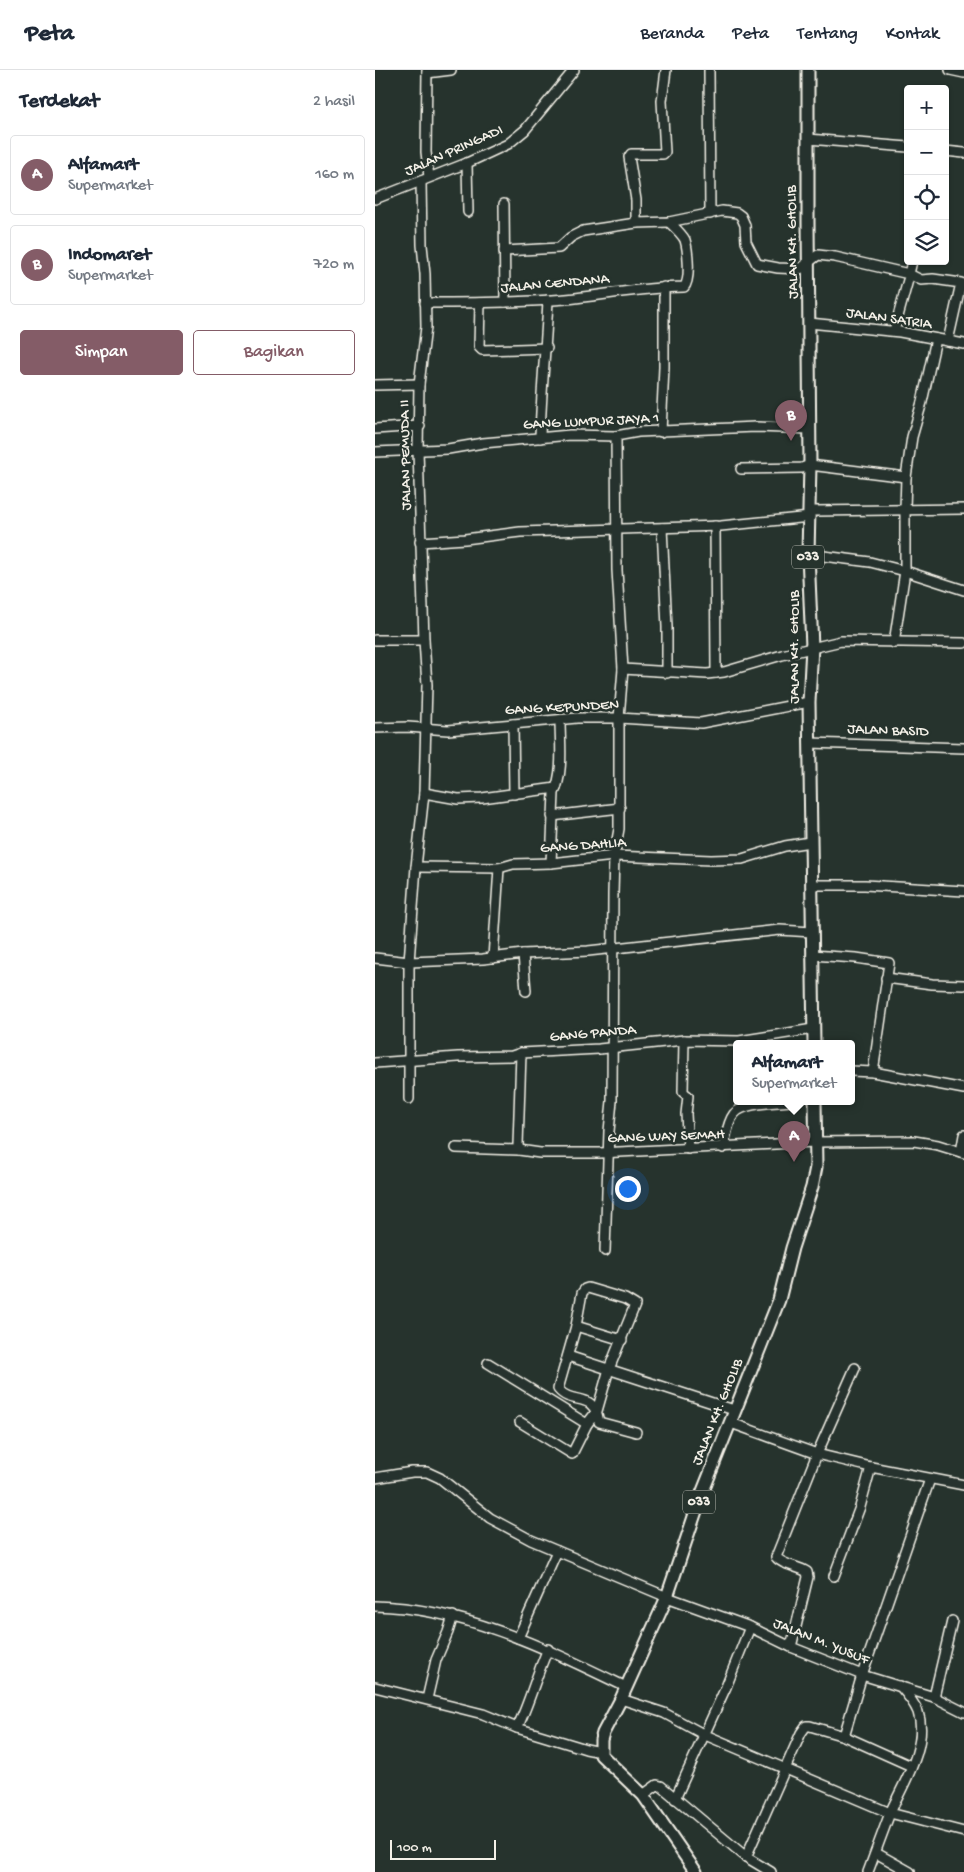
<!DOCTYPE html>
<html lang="id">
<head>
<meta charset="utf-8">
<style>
  body { margin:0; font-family:"Gochi Hand",sans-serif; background:#f2f2f3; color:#1f2937 }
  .controls { position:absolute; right:15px; top:15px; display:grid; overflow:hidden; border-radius:5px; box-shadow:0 1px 4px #0004 }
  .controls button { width:45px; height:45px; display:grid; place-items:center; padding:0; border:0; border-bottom:1px solid #e0e1e3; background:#fff; color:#1f2937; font:25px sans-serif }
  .scale { position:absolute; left:15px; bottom:12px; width:106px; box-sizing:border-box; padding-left:5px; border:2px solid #f4f1e8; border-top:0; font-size:14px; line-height:18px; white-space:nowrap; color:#f4f1e8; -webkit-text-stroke:4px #26332d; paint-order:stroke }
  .you { position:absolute; left:252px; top:1118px; width:18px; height:18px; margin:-12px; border:4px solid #fff; border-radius:50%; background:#1a73e8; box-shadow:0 0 0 8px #1a73e833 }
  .badge { display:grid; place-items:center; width:32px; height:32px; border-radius:50%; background:#845c67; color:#fff; font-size:16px; font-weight:700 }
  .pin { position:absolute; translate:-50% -41px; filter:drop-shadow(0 1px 2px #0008) }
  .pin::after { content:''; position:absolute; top:26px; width:18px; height:15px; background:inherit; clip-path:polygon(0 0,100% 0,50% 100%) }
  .popup { position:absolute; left:358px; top:970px; width:122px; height:65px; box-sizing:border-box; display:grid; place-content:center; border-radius:5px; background:#fff; filter:drop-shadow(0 1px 4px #0005); font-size:16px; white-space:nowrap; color:#747a83 }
  .popup b { font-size:19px; color:#1f2937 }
  .popup::after { content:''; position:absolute; left:50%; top:100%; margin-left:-10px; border:10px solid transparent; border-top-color:#fff }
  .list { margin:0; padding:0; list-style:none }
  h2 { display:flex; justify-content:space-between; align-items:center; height:65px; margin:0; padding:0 20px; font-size:21px }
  h2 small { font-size:16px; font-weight:400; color:#747a83 }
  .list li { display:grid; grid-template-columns:32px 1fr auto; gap:15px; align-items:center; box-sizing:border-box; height:80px; margin:0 10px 10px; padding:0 10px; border:1px solid #e0e1e3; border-radius:5px }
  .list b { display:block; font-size:19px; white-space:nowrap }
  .list p { margin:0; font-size:16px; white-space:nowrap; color:#747a83 }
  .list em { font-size:16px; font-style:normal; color:#747a83 }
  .actions { display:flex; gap:10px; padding:15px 20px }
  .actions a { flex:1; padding:11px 0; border:1px solid #845c67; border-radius:5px; text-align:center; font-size:18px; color:#845c67 }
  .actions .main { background:#845c67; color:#fff }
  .icon { flex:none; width:28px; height:28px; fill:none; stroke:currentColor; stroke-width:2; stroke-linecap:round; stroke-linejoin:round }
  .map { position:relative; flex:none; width:589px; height:1802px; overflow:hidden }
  header { display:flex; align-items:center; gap:30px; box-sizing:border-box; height:70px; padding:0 25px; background:#fff; border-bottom:1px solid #e0e1e3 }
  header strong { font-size:24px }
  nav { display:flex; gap:28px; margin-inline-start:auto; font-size:18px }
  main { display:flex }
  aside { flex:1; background:#fff }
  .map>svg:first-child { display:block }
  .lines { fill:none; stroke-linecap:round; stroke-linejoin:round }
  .minor-casing { stroke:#f4f1e8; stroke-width:12 }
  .major-casing { stroke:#f4f1e8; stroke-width:15 }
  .minor { stroke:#26332d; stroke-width:9 }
  .major { stroke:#26332d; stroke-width:11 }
  .labels { text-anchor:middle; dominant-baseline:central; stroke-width:5; stroke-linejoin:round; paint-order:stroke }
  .shield { fill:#26332d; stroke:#b6b8b0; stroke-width:1 }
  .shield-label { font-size:14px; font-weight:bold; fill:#f4f1e8 }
  .street-label { font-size:15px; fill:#f4f1e8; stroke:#26332d }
</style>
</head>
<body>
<header>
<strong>Peta</strong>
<nav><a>Beranda</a><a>Peta</a><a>Tentang</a><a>Kontak</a></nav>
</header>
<main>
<aside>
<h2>Terdekat<small>2 hasil</small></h2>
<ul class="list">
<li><span class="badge">A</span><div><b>Alfamart</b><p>Supermarket</p></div><em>160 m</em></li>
<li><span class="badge">B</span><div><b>Indomaret</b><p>Supermarket</p></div><em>720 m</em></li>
</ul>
<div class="actions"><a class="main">Simpan</a><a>Bagikan</a></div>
</aside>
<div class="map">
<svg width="589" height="1802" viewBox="0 0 589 1802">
  <rect width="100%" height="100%" fill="#26332d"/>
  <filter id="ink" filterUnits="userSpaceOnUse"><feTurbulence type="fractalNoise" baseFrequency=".02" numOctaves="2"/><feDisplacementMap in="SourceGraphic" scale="10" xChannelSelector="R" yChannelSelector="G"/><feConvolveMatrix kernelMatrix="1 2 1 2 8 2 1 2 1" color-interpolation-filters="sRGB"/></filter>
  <g filter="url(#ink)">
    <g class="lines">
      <!-- minor casing -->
      <g class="minor-casing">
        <g id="minor">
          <polyline points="52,0 51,82 54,107"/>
          <polyline points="334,0 335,144"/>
          <polyline points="575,0 589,3"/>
          <polyline points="52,3 76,0"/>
          <polyline points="433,69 533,77"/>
          <polyline points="570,81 589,83"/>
          <polyline points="92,93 93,142"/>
          <polyline points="0,129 92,93 133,74 150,60 199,0"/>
          <polyline points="129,134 130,232"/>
          <polyline points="261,153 261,130 254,87 256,84 288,84 290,82 287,31 291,0"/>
          <polyline points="129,181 184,178 196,167 208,161 261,153 294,152 347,141 362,143 366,146 370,155 371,172 382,194 403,198 425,199 443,185 460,187 534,204 546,210 558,209 586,213 573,271"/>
          <polyline points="534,204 537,191"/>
          <path d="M50,233C97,233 144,233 191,229C231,225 269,217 309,217C316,210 313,180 310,170C307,164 299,157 294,152"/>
          <polyline points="105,233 104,277 107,280 172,278"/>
          <polyline points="434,253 525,262 589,274"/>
          <polyline points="519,261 533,210"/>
          <polyline points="0,315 44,314"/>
          <polyline points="0,359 45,356"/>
          <polyline points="286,362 289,297 289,217"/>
          <path d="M165,368C166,322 171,276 173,230"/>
          <polyline points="0,382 73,379 108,373 195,365 241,366 263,362 381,357 435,359"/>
          <polyline points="366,399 427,398 435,395 531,407"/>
          <polyline points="440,441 589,439"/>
          <polyline points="340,456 341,603"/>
          <polyline points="287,458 292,557 292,603"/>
          <polyline points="45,472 90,469 145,462 346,456 435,447"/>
          <polyline points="433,484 495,492 530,501 589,520"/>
          <polyline points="0,570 49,570"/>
          <polyline points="519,573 530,501 530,439 531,407 537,367 547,332 561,269"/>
          <polyline points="248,599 332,604 349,602 407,585 466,571 589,573"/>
          <polyline points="138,654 139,724"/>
          <polyline points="0,658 33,657 73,660 202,648 244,648 326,653 434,632"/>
          <polyline points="435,673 589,678"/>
          <polyline points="49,723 83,729 107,728 181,718"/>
          <polyline points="177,746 245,738"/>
          <path d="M176,793L179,723C189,702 185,673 185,650"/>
          <polyline points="41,797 124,798 138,794 176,793 239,786 336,790 367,789 410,776 435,772"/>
          <polyline points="436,815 490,815 589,821"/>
          <polyline points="148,884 151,921"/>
          <polyline points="437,885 481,888 514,893 498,1002"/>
          <polyline points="0,888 34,892 108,889 148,884 213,881 405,860 437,862"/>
          <polyline points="118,888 124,798"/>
          <polyline points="511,908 557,914 589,915"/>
          <polyline points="309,970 308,1022 313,1026 311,1044 313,1079"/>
          <polyline points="0,993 83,987 137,986 146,983 224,979 309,970 364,971 438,959"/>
          <polyline points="476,1001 498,1002 589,1019"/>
          <polyline points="34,1029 34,892 41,797 49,723 52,615 49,570 43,380 44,314 51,257 50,204 47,175 46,111"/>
          <polyline points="81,1078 144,1080 165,1083 225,1083 440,1072 539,1071 563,1075 589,1083"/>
          <path d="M348,1078C351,1068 352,1053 359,1044C369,1032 400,1033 415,1031"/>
          <polyline points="144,1080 143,1075 146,983"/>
          <polyline points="586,1082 589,1065"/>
          <polyline points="230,1181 234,1061 237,1031 238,824 239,786 244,759 244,648 248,599 242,500 241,366"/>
          <polyline points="201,1256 247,1270"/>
          <polyline points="193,1286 359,1340"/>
          <polyline points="113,1293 212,1354"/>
          <path d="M145,1352L197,1384L212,1354L222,1341L234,1299L260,1235L250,1229L213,1218L210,1219L207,1223L201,1256L183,1319C198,1337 218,1319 224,1352L261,1362"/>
          <polyline points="356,1353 442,1384 496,1397 589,1415"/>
          <polyline points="0,1408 37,1402 52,1402 65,1408 115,1448 156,1470 292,1527 375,1557 416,1577 487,1605 559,1627 589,1642"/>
          <polyline points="459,1506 485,1437 496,1397"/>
          <path d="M0,1536C90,1538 172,1579 251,1617"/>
          <polyline points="143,1568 182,1481"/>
          <path d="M416,1577L433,1507L432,1502C423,1496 407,1495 401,1487L442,1384L480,1298"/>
          <path d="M525,1616C532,1624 539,1632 543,1642C554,1675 528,1714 515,1743L589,1762"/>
          <polyline points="0,1617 108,1644 142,1658 211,1679 226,1682"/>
          <polyline points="559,1627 577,1551"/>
          <polyline points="52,1629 61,1590 73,1562 78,1546"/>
          <polyline points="246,1629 289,1643 328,1664 515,1743 493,1802"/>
          <path d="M142,1658C155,1632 161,1605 173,1579"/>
          <polyline points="469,1666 487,1605 555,1409"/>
          <polyline points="268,1725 282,1715 286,1716 371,1787 396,1802"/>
          <polyline points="300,1729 351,1617 375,1557"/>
          <polyline points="501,1783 535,1802"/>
          <polyline points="371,1787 426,1663 431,1656 435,1656 469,1666 536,1696"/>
        </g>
      </g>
      <!-- major casing -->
      <g class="major-casing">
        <g id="major">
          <polyline points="433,0 433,152 435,395 433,484 437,577 434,632 439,973"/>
          <polyline points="321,1802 268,1725 226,1685 226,1670 228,1663 246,1629 292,1527 326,1426 404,1230 417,1178 437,1117 441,1097 440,1031"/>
        </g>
      </g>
      <!-- minor -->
      <use href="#minor" class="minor"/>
      <!-- major -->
      <use href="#major" class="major"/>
    </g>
  </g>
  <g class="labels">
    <!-- shield labels -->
    <g class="shield">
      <rect x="417" y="475.5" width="32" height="23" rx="4"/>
      <rect x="308" y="1420.5" width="32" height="23" rx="4"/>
    </g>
    <g class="shield-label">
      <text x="433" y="487">033</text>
      <text x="324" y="1432">033</text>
    </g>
    <!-- street labels -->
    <g class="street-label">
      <text transform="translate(79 81) rotate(-24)">JALAN PRINGADI</text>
      <text transform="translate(418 172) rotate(-91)">JALAN KH. GHOLIB</text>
      <text transform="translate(180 214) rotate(-5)">JALAN CENDANA</text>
      <text transform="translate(514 249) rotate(8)">JALAN SATRIA</text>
      <text transform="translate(216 352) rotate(-3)">GANG LUMPUR JAYA 1</text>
      <text transform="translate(31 385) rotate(-91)">JALAN PEMUDA II</text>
      <text transform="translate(420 577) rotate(-90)">JALAN KH. GHOLIB</text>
      <text transform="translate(187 638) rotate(-3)">GANG KEPUNDEN</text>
      <text transform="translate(513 661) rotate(2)">JALAN BASID</text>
      <text transform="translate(208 776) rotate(-4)">GANG DAHLIA</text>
      <text transform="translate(218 964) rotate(-5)">GANG PANDA</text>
      <text transform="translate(291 1067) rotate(-2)">GANG WAY SEMAH</text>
      <text transform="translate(343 1342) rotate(-68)">JALAN KH. GHOLIB</text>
      <text transform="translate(446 1572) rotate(22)">JALAN M. YUSUF</text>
    </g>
  </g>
</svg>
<div class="controls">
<button>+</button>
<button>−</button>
<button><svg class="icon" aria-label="locate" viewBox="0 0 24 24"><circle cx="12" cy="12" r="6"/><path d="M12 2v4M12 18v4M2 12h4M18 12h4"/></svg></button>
<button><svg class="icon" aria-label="layers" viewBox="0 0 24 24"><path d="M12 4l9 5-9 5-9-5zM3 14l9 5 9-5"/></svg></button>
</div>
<div class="scale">100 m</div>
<div class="you"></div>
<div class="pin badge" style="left:419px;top:1092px">A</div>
<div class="popup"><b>Alfamart</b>Supermarket</div>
<div class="pin badge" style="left:416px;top:371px">B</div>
</div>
</main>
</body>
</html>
